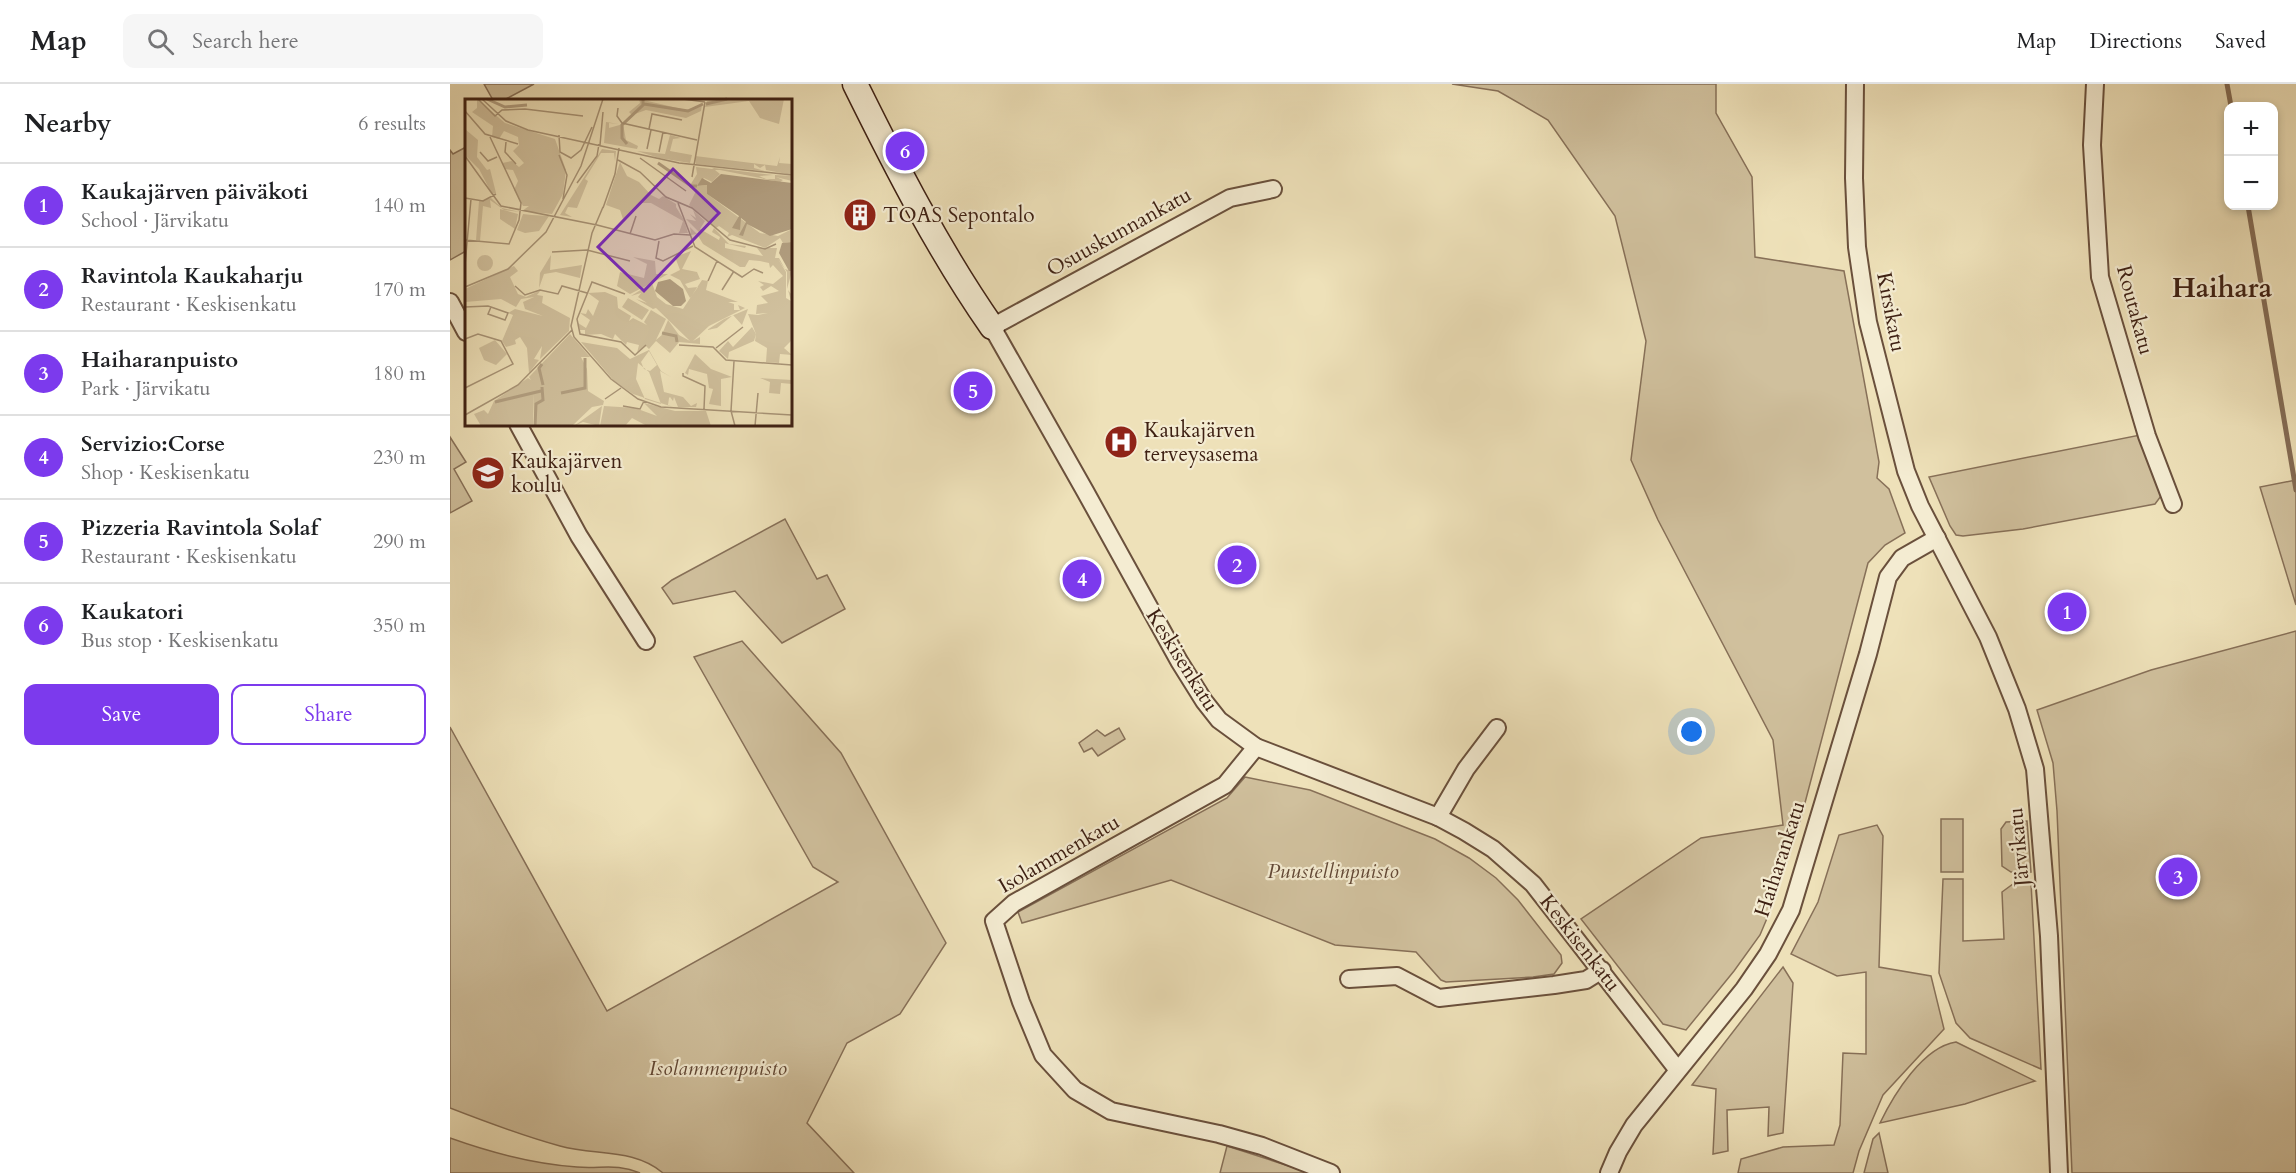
<!DOCTYPE html>
<html lang="en">
<head>
<meta charset="utf-8">
<style>
  body { margin:0; font-family:Cardo,serif; background:#f6f6f6; color:#202124 }
  .controls { position:absolute; right:18px; top:18px; display:grid; overflow:hidden; border-radius:12px; box-shadow:0 3px 9px #0003 }
  .controls button { width:54px; height:54px; display:grid; place-items:center; padding:0; border:0; border-bottom:2px solid #e0e0e0; background:#fff; color:#202124; font:30px sans-serif }
  .you { position:absolute; left:1242px; top:648px; width:21px; height:21px; margin:-15px; border:4px solid #fff; border-radius:50%; background:#1a73e8; box-shadow:0 0 0 9px #1a73e833 }
  .badge { display:grid; place-items:center; width:39px; height:39px; border-radius:50%; background:#7c3aed; color:#fff; font-size:20px; font-weight:700 }
  .pin { position:absolute; translate:-50% -50%; border:3px solid #fff; box-shadow:0 2px 6px #0006 }
  .list { margin:0; padding:0; list-style:none }
  h2 { display:flex; justify-content:space-between; align-items:center; height:78px; margin:0; padding:0 24px; font-size:26px }
  h2 small { font-size:20px; font-weight:400; color:#757577 }
  .list li { display:grid; grid-template-columns:39px 1fr auto; gap:18px; align-items:center; box-sizing:border-box; height:84px; padding:0 24px; border-top:2px solid #e0e0e0 }
  .list b { display:block; font-size:22px; white-space:nowrap }
  .list p { margin:0; font-size:20px; white-space:nowrap; color:#757577 }
  .list em { font-size:20px; font-style:normal; color:#757577 }
  .actions { display:flex; gap:12px; padding:18px 24px }
  .actions a { flex:1; padding:14px 0; border:2px solid #7c3aed; border-radius:12px; text-align:center; font-size:21px; color:#7c3aed }
  .actions .main { background:#7c3aed; color:#fff }
  .icon { flex:none; width:33px; height:33px; fill:none; stroke:currentColor; stroke-width:2; stroke-linecap:round; stroke-linejoin:round }
  .map { position:relative; flex:none; width:1846px; height:1089px; overflow:hidden }
  header { display:flex; align-items:center; gap:36px; box-sizing:border-box; height:84px; padding:0 30px; background:#fff; border-bottom:2px solid #e0e0e0 }
  header strong { font-size:28px }
  nav { display:flex; gap:33px; margin-inline-start:auto; font-size:21px }
  .search { width:420px; height:54px; background:#f6f6f6; display:flex; align-items:center; gap:15px; box-sizing:border-box; padding:0 21px; border-radius:12px; color:#757577; font-size:22px }
  main { display:flex }
  aside { flex:1; background:#fff }
  .map>svg:first-child { display:block }
  .green { fill:#d0c09d; stroke:#877058; stroke-width:1.5 }
  .lines { fill:none; stroke-linecap:round; stroke-linejoin:round }
  .stream { stroke:#846c55; stroke-width:5 }
  .street-casing { stroke:#6a503c; stroke-width:20 }
  .secondary-casing { stroke:#3e2013; stroke-width:27 }
  .street { stroke:#f4ecd2; stroke-width:16 }
  .secondary { stroke:#f4ecd2; stroke-width:24 }
  .labels { text-anchor:middle; dominant-baseline:central; stroke-width:4.5; stroke-linejoin:round; paint-order:stroke }
  .poi-label { font-size:21px; fill:#3e2013; stroke:#f4ecd2; text-anchor:start }
  .street-label { font-size:21px; fill:#3e2013; stroke:#f4ecd2 }
  .park-label { font-size:21px; font-style:italic; fill:#624836; stroke:#f4ecd2 }
  .district-label { font-size:27px; font-weight:bold; fill:#3e2013; stroke:#f4ecd2 }
  .inset-river { fill:none; stroke:#b29f81; stroke-width:3 }
  .inset-road { fill:none; stroke:#a89477; stroke-width:1.5 }
  .view { fill:#7b2cbf; fill-opacity:0.15; stroke:#7b2cbf; stroke-width:3 }
  .inset-edge { fill:none; stroke:#3e2013; stroke-width:3 }
</style>
</head>
<body>
<header>
<strong>Map</strong>
<div class="search"><svg class="icon" aria-label="search" viewBox="0 0 24 24"><circle cx="10" cy="10" r="6"/><path d="M15 15l6 6"/></svg>Search here</div>
<nav><a>Map</a><a>Directions</a><a>Saved</a></nav>
</header>
<main>
<aside>
<h2>Nearby<small>6 results</small></h2>
<ul class="list">
<li><span class="badge">1</span><div><b>Kaukajärven päiväkoti</b><p>School · Järvikatu</p></div><em>140 m</em></li>
<li><span class="badge">2</span><div><b>Ravintola Kaukaharju</b><p>Restaurant · Keskisenkatu</p></div><em>170 m</em></li>
<li><span class="badge">3</span><div><b>Haiharanpuisto</b><p>Park · Järvikatu</p></div><em>180 m</em></li>
<li><span class="badge">4</span><div><b>Servizio:Corse</b><p>Shop · Keskisenkatu</p></div><em>230 m</em></li>
<li><span class="badge">5</span><div><b>Pizzeria Ravintola Solaf</b><p>Restaurant · Keskisenkatu</p></div><em>290 m</em></li>
<li><span class="badge">6</span><div><b>Kaukatori</b><p>Bus stop · Keskisenkatu</p></div><em>350 m</em></li>
</ul>
<div class="actions"><a class="main">Save</a><a>Share</a></div>
</aside>
<div class="map">
<svg width="1846" height="1089" viewBox="0 0 1846 1089">
  <rect width="100%" height="100%" fill="#eee1b9"/>
  <filter id="stains"><feTurbulence type="fractalNoise" baseFrequency=".00333" numOctaves="4"/><feColorMatrix values="0 0 0 0 .2 0 0 0 0 .09 0 0 0 0 .02 0 0 0 .5 -.17"/></filter>
  <radialGradient id="worn" r=".72"><stop offset=".6" stop-color="#630" stop-opacity="0"/><stop offset="1" stop-color="#630" stop-opacity=".3"/></radialGradient>
  <!-- green -->
  <g class="green">
    <polygon points="34,0 84,0 54,16 43,16"/>
    <polygon points="1002,0 1266,0 1266,29 1302,93 1305,173 1394,187 1429,378 1427,394 1439,405 1455,449 1435,461 1418,479 1351,734 1323,820 1310,851 1284,887 1236,946 1213,940 1131,835 1251,754 1333,741 1323,656 1208,436 1181,376 1196,257 1165,132 1098,36 1048,7"/>
    <polygon points="16,63 16,167 0,176 0,66 3,70"/>
    <polygon points="1690,351 1714,408 1705,420 1573,445 1513,452 1506,451 1500,442 1479,393"/>
    <polygon points="0,353 16,378 4,385 22,417 0,429"/>
    <polygon points="1846,396 1846,521 1810,403"/>
    <polygon points="335,435 367,495 377,491 395,525 332,559 285,507 223,520 212,504 222,496"/>
    <polygon points="1846,547 1846,1089 1622,1089 1607,727 1603,679 1587,626 1701,586"/>
    <path d="M292,557L391,669L496,859L450,930L397,959L357,1039L404,1089H213C183,1064 146,1072 110,1062C73,1052 36,1038 0,1024V643L157,927L388,798L363,783L244,573Z"/>
    <polygon points="669,644 675,655 648,672 642,664 634,668 629,659 647,646 655,652"/>
    <polygon points="795,693 860,706 985,755 1019,774 1046,794 1068,816 1111,871 1112,879 1104,890 1083,893 996,898 991,896 966,868 885,861 721,796 572,839 568,828 777,714"/>
    <rect x="1491" y="735" width="22" height="53"/>
    <polygon points="1577,737 1581,788 1561,788 1552,782 1551,745 1556,738"/>
    <polygon points="1427,741 1433,752 1429,883 1481,892 1494,945 1433,1011 1409,1067 1403,1089 1288,1089 1291,1075 1333,1063 1384,1061 1390,1041 1393,969 1416,970 1416,888 1387,892 1341,870 1368,818 1389,751"/>
    <polygon points="1493,795 1513,795 1513,857 1554,855 1552,808 1563,800 1581,799 1591,985 1520,954 1506,939 1489,889"/>
    <polygon points="1333,883 1343,899 1333,1049 1318,1052 1319,1023 1277,1026 1278,1067 1263,1070 1266,1005 1242,1001"/>
    <path d="M1506,958L1585,997L1515,1020L1430,1039C1444,1010 1473,963 1506,958Z"/>
    <polygon points="1429,1049 1438,1089 1414,1089 1423,1055"/>
    <path d="M0,1054C39,1068 85,1080 127,1083C151,1085 167,1079 190,1089H0Z"/>
    <polygon points="777,1062 848,1085 858,1089 770,1089"/>
  </g>
  <g class="lines">
    <!-- stream -->
    <g class="stream">
      <polyline points="1777,0 1781,22"/>
      <polyline points="1798,122 1846,406"/>
    </g>
    <!-- street casing -->
    <g class="street-casing">
      <g id="street">
        <polyline points="1405,0 1404,94 1407,163 1418,238 1456,387 1470,422 1538,553 1567,625 1585,685 1599,852 1609,1089"/>
        <polyline points="1645,0 1642,61 1650,193 1697,352 1723,420"/>
        <polyline points="823,105 780,114 542,243 635,407 729,577 754,617 769,636 806,663 988,733 1014,747 1043,765 1083,800 1227,985"/>
        <polyline points="0,218 16,248"/>
        <polyline points="68,340 129,452 196,557"/>
        <polyline points="806,663 775,701 564,819 544,837 571,918 593,971 625,1006 661,1027 769,1050 812,1062 881,1089"/>
        <polyline points="988,733 1016,685 1047,644"/>
        <polyline points="899,895 947,892 989,914 1104,901 1136,896 1152,886"/>
        <polyline points="1159,1089 1168,1068 1184,1041 1294,905 1318,870 1341,826 1418,570 1438,493 1452,474 1487,454"/>
      </g>
    </g>
    <!-- secondary casing -->
    <g class="secondary-casing">
      <path id="secondary" d="M405,0C446,83 489,167 542,243"/>
    </g>
    <!-- street -->
    <use href="#street" class="street"/>
    <!-- secondary -->
    <use href="#secondary" class="secondary"/>
  </g>
  <!-- icons -->
  <defs>
    <g id="building-disc" transform="scale(1.725)"><circle r="9.5" fill="#8f2418" stroke="#f4ecd2"/><path d="M-4-6H4V6H1V3H-1V6H-4ZM-2.5-4.3h1.7v1.8h-1.7ZM.8-4.3h1.7v1.8H.8ZM-2.5-1h1.7V.8h-1.7ZM.8-1h1.7V.8H.8Z" fill="#fff"/></g>
    <g id="hospital-disc" transform="scale(1.725)"><circle r="9.5" fill="#8f2418" stroke="#f4ecd2"/><path d="M-5-5h3v3.5h4V-5h3V5h-3V1.5h-4V5h-3Z" fill="#fff"/></g>
    <g id="school-disc" transform="scale(1.725)"><circle r="9.5" fill="#8f2418" stroke="#f4ecd2"/><path d="M0-5L7-2L0 1L-7-2ZM-4 1L0 2.5L4 1V4Q0 6-4 4Z" fill="#fff"/></g>
  </defs>
  <g fill-rule="evenodd">
    <use href="#building-disc" x="410" y="131"/>
    <use href="#hospital-disc" x="671" y="358"/>
    <use href="#school-disc" x="38" y="389"/>
  </g>
  <g class="labels">
    <!-- poi labels -->
    <g class="poi-label">
      <text x="433" y="131">TOAS Sepontalo</text>
      <text x="694" y="346">Kaukajärven<tspan x="694" dy="24">terveysasema</tspan></text>
      <text x="61" y="377">Kaukajärven<tspan x="61" dy="24">koulu</tspan></text>
    </g>
    <!-- street labels -->
    <g class="street-label">
      <text transform="translate(669 148) rotate(-29)">Osuuskunnankatu</text>
      <text transform="translate(1685 226) rotate(75)">Routakatu</text>
      <text transform="translate(1441 228) rotate(79)">Kirsikatu</text>
      <text transform="translate(732 576) rotate(58)">Keskisenkatu</text>
      <text transform="translate(1569 763) rotate(-95)">Järvikatu</text>
      <text transform="translate(609 770) rotate(-30)">Isolammenkatu</text>
      <text transform="translate(1330 775) rotate(-72)">Haiharankatu</text>
      <text transform="translate(1130 859) rotate(52)">Keskisenkatu</text>
    </g>
    <!-- park labels -->
    <g class="park-label">
      <text x="883" y="787">Puustellinpuisto</text>
      <text x="268" y="984">Isolammenpuisto</text>
    </g>
    <!-- district labels -->
    <g class="district-label">
      <text x="1772" y="204">Haihara</text>
    </g>
  </g>
  <!-- overview -->
  <g transform="translate(15 15)">
    <rect width="327" height="327" fill="#eee1b9"/>
    <path d="M12,0L40,24L90,40L101,71L98,95L87,115L57,112L64,107H58L49,91L53,82L48,71L40,70L37,64L47,62L54,68L59,64L48,52L54,46L53,38L39,32L34,40L27,38L28,27L7,13L12,9ZM174,0L221,11L237,6L236,12L221,19L181,11L167,16L164,13L175,4ZM251,0H319L314,25L295,19L284,2L240,8L242,2ZM141,23L154,25L144,24V29L158,25L161,41L173,47L172,50L139,44ZM0,30L13,41L12,58L22,71L25,70L31,94L27,95L14,70L0,56ZM205,36L216,39L208,40L205,52L227,56L225,64L194,59L172,52L200,55ZM137,50L151,52L150,62L149,54H136L120,80L123,82L112,109L103,108L100,114L107,118L95,116ZM230,57L312,67L315,58L314,64L327,65V76L301,71L300,66L295,69L289,65V69L300,72L231,65ZM155,63L162,77L174,83L186,96L194,100L198,97L211,105V108L219,121L223,134H214L218,122L186,104H176L158,120L155,111L141,106ZM231,68L247,70L249,69L308,76L294,77L301,80H310V76L327,77V82L311,78L318,81L315,83L255,71H250L255,75L247,83L239,79L232,87L243,86L242,95L295,134L313,137L327,130V143L318,144L315,139L300,149L267,136L262,138L264,134L254,127L251,129L224,106L231,92L224,88L232,75ZM26,99L37,109L55,113L39,111L25,101L26,109L18,107L15,142L11,141L14,102ZM35,110L53,115L50,130L35,120ZM228,111L240,122L235,130L254,141L255,138L247,133L249,129L264,145L281,147L280,149L263,145L260,144V149L298,157L292,149H312L310,159H314L320,170L327,172L322,190V173L313,160L321,173V199L326,202L323,191L327,196V241L319,249L327,256L315,255L314,264L301,263L302,249L290,242L291,235L289,242L264,253L263,260L254,252L263,242L268,248L287,228L291,235L283,215L293,216L303,214L291,215L292,206L303,204L296,197L314,192L306,187L298,192L295,188L299,186L293,182L308,185L318,177L308,166L305,169L304,164L295,162L284,161L280,168H275L238,145L232,135L226,136L225,128L232,135L234,133L221,120L231,122L225,115L231,119ZM58,115L67,116L84,117L74,132L60,134L52,131ZM226,152L217,170L232,173L235,180L220,185L223,189L233,188L225,199L215,181L205,176L215,171L210,158ZM86,156L85,171L117,166L115,179L91,173L79,175L74,189L75,174ZM12 164a8 8 0 1 1 16 0a8 8 0 1 1-16 0ZM168,158L190,162L191,175H203L187,184L192,198L201,205L218,210L237,181L243,182L241,191L273,203H263L269,205V211H275L273,206L280,209L244,227L228,242L235,238V245L214,243L205,254L191,242L184,250L181,247L172,254L174,246L162,243L161,246L150,235L148,240L136,235L120,236V231H115L113,224L121,229L125,221L115,214L121,215L123,210L128,217L134,202L123,194L140,193L152,198L153,209L166,217L164,222L168,219L182,226L179,223L186,211L201,220L191,241L198,235L209,237L198,233L203,221L214,236L225,242L191,209L188,210L171,200L182,204L173,198L176,194L166,197L185,185L165,195L152,187L155,173L179,179L182,165ZM49,167L53,172L45,178L53,195L61,198L76,191L72,196L78,197L77,204L105,219L104,232L75,260L77,247L69,260L74,261L64,274L62,249L55,238L50,241L51,245L41,248L37,242L48,216L43,214L50,210L78,217L60,210L58,203L69,198L56,200L51,208L36,200L0,203V190ZM163,199L184,211L177,221L157,208ZM283,210L277,226L268,216L252,229L242,231L259,220ZM105,235L125,258H116L122,270L123,292L139,302L138,306L127,308L107,327H69L68,293V327H16L9,315L19,311L23,315L29,302L63,279L66,281L64,278ZM30,241L42,255L31,266L19,261L14,249ZM116,243L152,249L165,260L184,251L196,272L206,278L195,272L199,293L218,298L226,307L232,304L231,308H213L209,298L208,302L205,298L204,299L203,306L208,308L168,295L149,282ZM184,252L192,266L185,272L179,270L176,263ZM173,264L184,273L196,305L180,300L171,280ZM230,255L246,270L267,278L256,280V307L244,305L248,290L244,289L242,275L224,270L223,276L220,274ZM295,279L327,281V285L316,284L315,295L304,294L305,283ZM179,304L210,312H241L246,327H182L167,319L160,327H135L139,307L170,309L192,317ZM137,307L134,327L118,323L109,327Z" fill="#d0c09d" fill-rule="evenodd"/>
    <path d="M256,75L327,84V130L305,137L282,125L278,137L274,136L281,123L276,119L275,131L267,129L274,117L242,95V86L232,87L237,79L246,84ZM327,143V172H324L314,154L317,144ZM205,180L218,190L221,202L216,207H208L190,192L193,183Z" fill="#b29f81"/>
    <path class="inset-river" d="M22,0L40,8L62,6M179,5L223,12L238,5M241,5L262,0M162,45L157,39V26L178,6V0M193,64L226,87H232M197,234L211,237L212,243M77,265L74,269L78,286M96,294L120,289V259M30,303L76,292M70,327L71,305L78,301L77,288"/>
    <path class="inset-road" d="M13,0L30,17L37,11L60,10L118,17M17,0L41,22L63,31L214,64L327,76M218,0L240,3M153,9L152,17L157,24L232,41M0,12L20,35L53,45M184,30L187,15L217,21M94,36L95,53L106,59L116,51L127,28M41,43L40,53L51,65M135,46L138,13M182,50L186,31M15,53L23,62L32,58M194,53L198,33M94,56L102,76L98,100M0,57L36,107L132,126M175,59L221,92M153,61L175,73L201,98L227,109L265,141L300,150L311,145M227,78L240,3M112,84L132,57L134,45M0,99L18,102L31,95M213,104L230,148L277,178L289,170L298,174M138,108L127,134L106,227L109,238L146,280L173,300L196,308L327,316M138,109L150,75L154,49M132,126L190,141L209,135L225,136M165,135L171,117M0,141L44,145L54,121L56,104L25,38M194,142L191,159L198,162L228,147M87,153L122,151L165,162M0,166L6,100M243,182L252,162M50,187L60,196L75,191L93,195L97,187L122,194M0,188L43,170L81,133L116,67L138,0M257,191L269,172M160,195L127,183L112,220L115,235L156,243L170,256L181,246M0,208L23,207L26,208L43,214L40,221L23,215L26,208M0,240L13,235L36,242L48,265L0,289M214,246L248,248L261,261L327,266M251,249L278,228M269,262L266,312L270,327M218,274V277L240,287L239,310M140,300L156,289M158,307L175,310L179,302M0,316L53,286L107,231M290,327L293,294M326,327L327,309"/>
    <path class="view" d="M208,70L254,114L179,192L133,148Z"/>
    <rect width="327" height="327" class="inset-edge"/>
  </g>
  <rect width="100%" height="100%" filter="url(#stains)"/>
  <rect width="100%" height="100%" fill="url(#worn)"/>
</svg>
<div class="controls">
<button>+</button>
<button>−</button>
</div>
<div class="you"></div>
<div class="pin badge" style="left:1617px;top:528px">1</div>
<div class="pin badge" style="left:787px;top:481px">2</div>
<div class="pin badge" style="left:1728px;top:793px">3</div>
<div class="pin badge" style="left:632px;top:495px">4</div>
<div class="pin badge" style="left:523px;top:307px">5</div>
<div class="pin badge" style="left:455px;top:67px">6</div>
</div>
</main>
</body>
</html>
